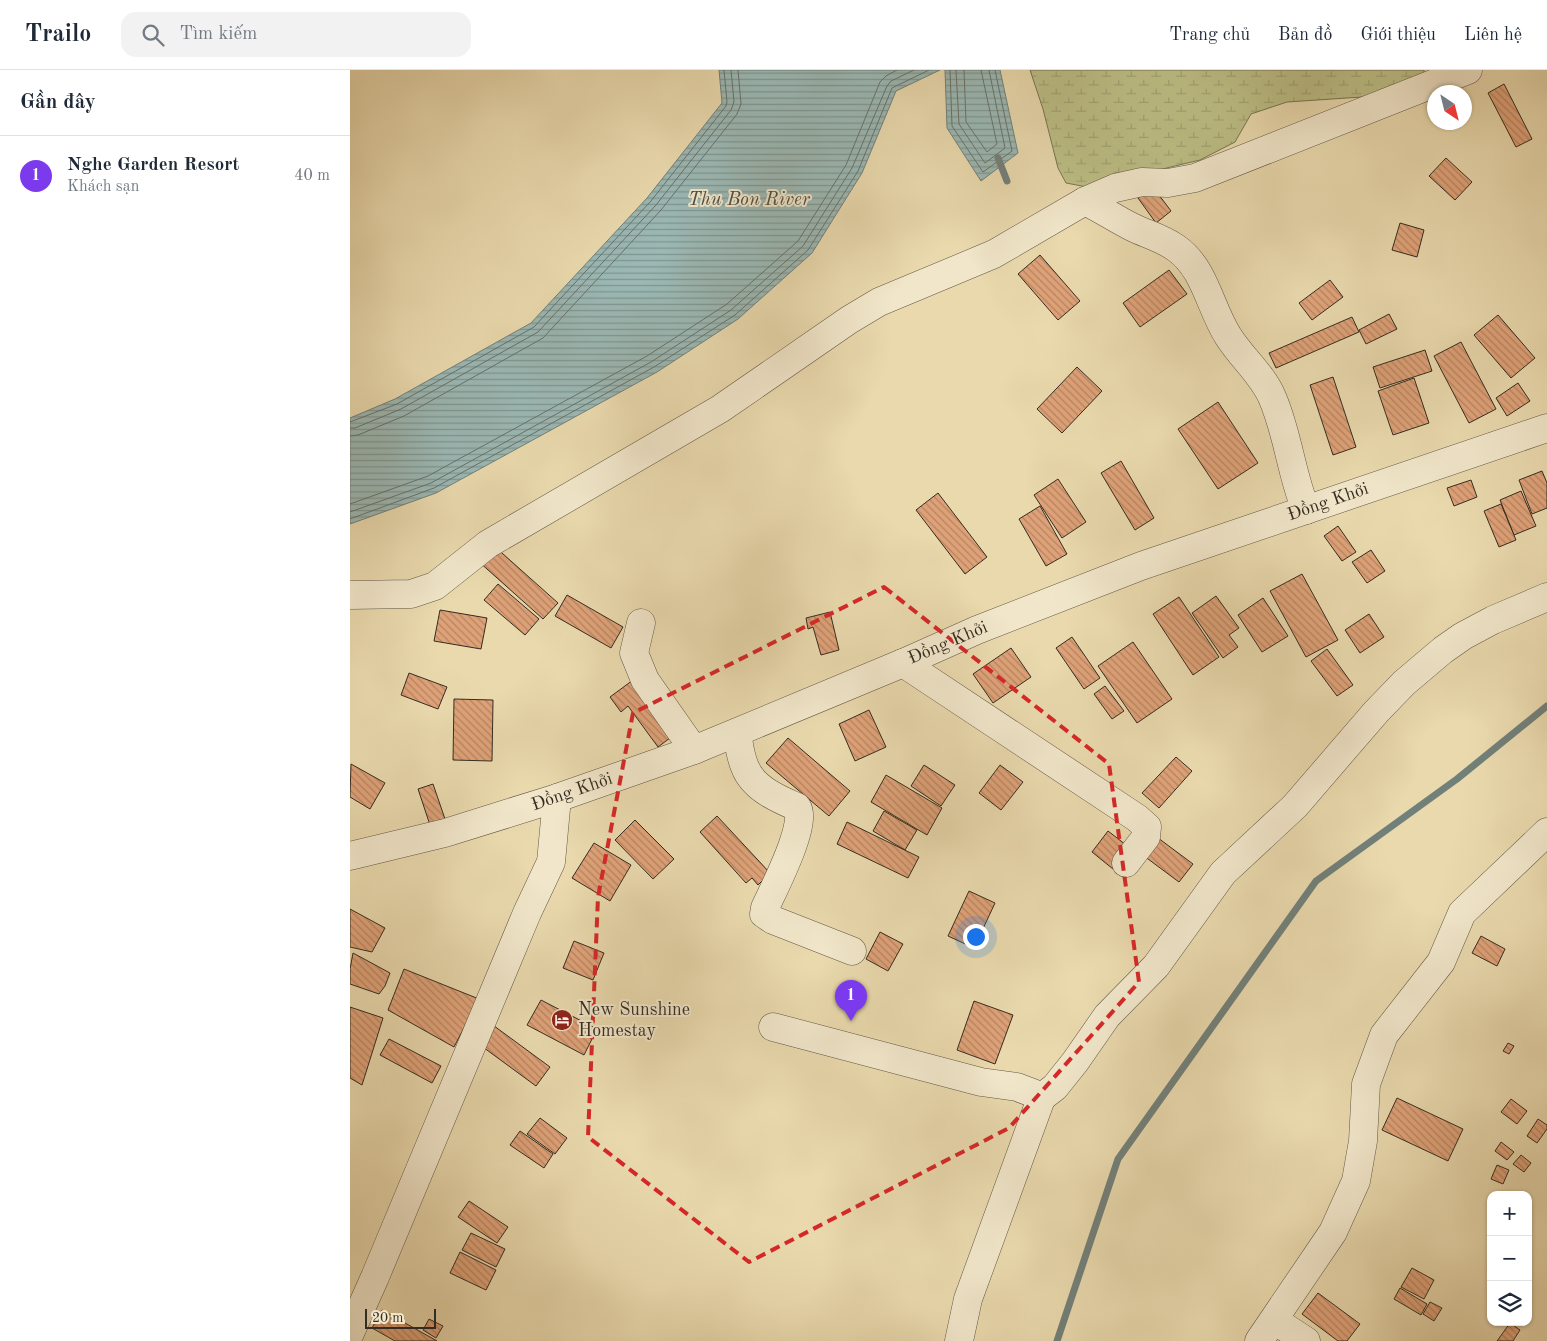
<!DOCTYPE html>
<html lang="vi">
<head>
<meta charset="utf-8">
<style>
  body { margin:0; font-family:"Old Standard TT",serif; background:#f2f2f3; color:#1f2937 }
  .controls { position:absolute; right:15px; bottom:15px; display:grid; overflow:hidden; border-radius:10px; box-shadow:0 1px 4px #0004 }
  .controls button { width:45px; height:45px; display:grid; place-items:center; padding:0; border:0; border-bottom:1px solid #e0e1e3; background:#fff; color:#1f2937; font:25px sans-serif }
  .compass { position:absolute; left:1077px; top:15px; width:45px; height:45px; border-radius:50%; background:#fff; box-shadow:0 1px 4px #0004; rotate:145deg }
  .scale { position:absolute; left:15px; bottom:12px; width:71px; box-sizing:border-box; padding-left:5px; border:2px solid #352c22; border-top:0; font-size:14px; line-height:18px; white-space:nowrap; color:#352c22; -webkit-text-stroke:4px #f1e6ca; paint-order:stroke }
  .you { position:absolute; left:625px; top:866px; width:18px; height:18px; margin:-12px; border:4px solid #fff; border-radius:50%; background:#1a73e8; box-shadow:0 0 0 8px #1a73e833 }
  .badge { display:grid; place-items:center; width:32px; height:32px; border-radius:50%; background:#7c3aed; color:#fff; font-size:16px; font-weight:700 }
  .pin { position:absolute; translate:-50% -41px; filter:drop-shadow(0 1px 2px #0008) }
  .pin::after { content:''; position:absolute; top:26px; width:18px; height:15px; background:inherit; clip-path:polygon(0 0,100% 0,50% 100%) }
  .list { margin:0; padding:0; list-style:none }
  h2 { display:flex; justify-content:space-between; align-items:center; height:65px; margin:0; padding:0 20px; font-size:21px }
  h2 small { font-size:16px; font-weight:400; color:#747a83 }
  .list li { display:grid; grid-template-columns:32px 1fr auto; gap:15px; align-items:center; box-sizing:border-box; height:80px; padding:0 20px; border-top:1px solid #e0e1e3 }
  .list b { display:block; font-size:19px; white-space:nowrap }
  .list p { margin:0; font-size:16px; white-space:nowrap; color:#747a83 }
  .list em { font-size:16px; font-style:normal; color:#747a83 }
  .icon { flex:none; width:28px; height:28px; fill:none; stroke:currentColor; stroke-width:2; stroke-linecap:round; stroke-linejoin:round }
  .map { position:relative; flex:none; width:1197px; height:1271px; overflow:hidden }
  header { display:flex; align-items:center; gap:30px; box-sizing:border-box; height:70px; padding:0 25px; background:#fff; border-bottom:1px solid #e0e1e3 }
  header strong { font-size:24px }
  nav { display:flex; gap:28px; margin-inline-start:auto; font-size:18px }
  .search { width:350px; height:45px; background:#f2f2f3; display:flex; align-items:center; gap:12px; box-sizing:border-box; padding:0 18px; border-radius:15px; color:#747a83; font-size:19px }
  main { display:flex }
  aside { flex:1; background:#fff }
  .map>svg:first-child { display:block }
  .wetland { fill:url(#wetland-marsh); stroke:#787554 }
  .water { fill:url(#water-rules); stroke:#72807a }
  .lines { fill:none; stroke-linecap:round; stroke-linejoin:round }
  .shore { stroke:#68726b; stroke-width:1 }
  .stream { stroke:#72807a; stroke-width:7 }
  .building { fill:url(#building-back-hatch); stroke:#352c22 }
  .minor-casing { stroke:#625745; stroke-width:29 }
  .minor { stroke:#f1e6ca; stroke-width:28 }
  .marked { fill:none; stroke:#d62828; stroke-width:4; stroke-dasharray:10 6; stroke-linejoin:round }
  .labels { text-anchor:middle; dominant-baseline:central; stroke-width:4; stroke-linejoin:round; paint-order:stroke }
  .street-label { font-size:18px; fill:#352c22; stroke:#f1e6ca }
  .poi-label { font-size:18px; fill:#352c22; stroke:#f1e6ca; text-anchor:start }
  .water-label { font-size:19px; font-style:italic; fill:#4e4f46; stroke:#f1e6ca }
</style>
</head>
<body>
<header>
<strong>Trailo</strong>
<div class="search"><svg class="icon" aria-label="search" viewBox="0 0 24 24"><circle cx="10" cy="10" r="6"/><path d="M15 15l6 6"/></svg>Tìm kiếm</div>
<nav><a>Trang chủ</a><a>Bản đồ</a><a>Giới thiệu</a><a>Liên hệ</a></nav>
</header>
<main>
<aside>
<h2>Gần đây<small></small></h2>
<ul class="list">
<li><span class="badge">1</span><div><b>Nghe Garden Resort</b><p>Khách sạn</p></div><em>40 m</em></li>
</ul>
</aside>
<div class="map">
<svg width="1197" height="1271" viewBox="0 0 1197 1271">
  <defs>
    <pattern id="wetland-marsh" width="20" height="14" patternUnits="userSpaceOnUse" patternTransform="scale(1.25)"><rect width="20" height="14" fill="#bcbe85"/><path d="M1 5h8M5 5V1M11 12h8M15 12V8" fill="none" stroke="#a2a373"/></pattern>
    <pattern id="water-rules" width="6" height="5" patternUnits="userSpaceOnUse" patternTransform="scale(1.25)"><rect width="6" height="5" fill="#9bb8b4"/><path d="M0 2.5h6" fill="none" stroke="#7f9692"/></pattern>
    <pattern id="building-back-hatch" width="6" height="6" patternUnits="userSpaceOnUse" patternTransform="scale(1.25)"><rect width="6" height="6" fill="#dfa278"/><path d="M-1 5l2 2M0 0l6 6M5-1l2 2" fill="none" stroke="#b68462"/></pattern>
  </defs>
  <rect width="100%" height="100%" fill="#e9d9ad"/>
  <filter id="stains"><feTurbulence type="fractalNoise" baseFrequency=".004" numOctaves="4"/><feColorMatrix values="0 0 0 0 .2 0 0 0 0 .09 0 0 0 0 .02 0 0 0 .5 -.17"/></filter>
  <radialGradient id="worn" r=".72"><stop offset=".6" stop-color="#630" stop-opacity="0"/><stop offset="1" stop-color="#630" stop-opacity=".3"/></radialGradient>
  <!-- wetland -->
  <polygon class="wetland" points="680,0 1074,0 1074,7 1027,26 937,32 901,44 885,72 850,90 737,117 716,113 708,98 693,39"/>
  <!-- water -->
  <g class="water">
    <polygon points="369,0 590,0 546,21 512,103 462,183 388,249 307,302 86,423 0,454 0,348 45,329 181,253 297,128 372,33"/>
    <polygon points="595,0 650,0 668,83 631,111 597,58"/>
  </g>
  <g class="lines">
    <!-- shore -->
    <g class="shore">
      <polyline points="600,0 602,56 633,102 662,81 645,0"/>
      <polyline points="606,0 609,54 635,93 655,78 639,0"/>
      <polyline points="614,0 616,52 637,82 647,74 631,0"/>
      <polyline points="0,352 47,334 184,257 301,131 376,36 377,32 374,0"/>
      <polyline points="0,358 5,358 51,339 188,262 306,135 381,40 384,32 381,0"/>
      <polyline points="0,366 8,365 54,346 193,268 311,140 387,44 391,34 388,0"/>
      <polyline points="0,434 78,406 297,286 377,234 448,171 496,95 530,12 536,6 547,0"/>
      <polyline points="0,442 81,413 301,292 381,240 453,176 502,98 537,16 541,11 564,0"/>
      <polyline points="0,449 84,418 304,297 385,245 458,180 508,101 542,18 579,0"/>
    </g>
    <!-- stream -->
    <g class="stream">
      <polyline points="648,88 657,111"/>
      <polyline points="707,1271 768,1089 966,811 1107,709 1197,636"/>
    </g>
  </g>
  <!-- building -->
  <g class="building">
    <polygon points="1154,14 1182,69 1166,77 1138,23"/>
    <polygon points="1096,88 1122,112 1105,130 1079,106"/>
    <polygon points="803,117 821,141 806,153 788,128"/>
    <polygon points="1050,153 1074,160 1067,187 1042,180"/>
    <polygon points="690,185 730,231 708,250 668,204"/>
    <polygon points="819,200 837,224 790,257 773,233"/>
    <polygon points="980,210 993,227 962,250 949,233"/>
    <polygon points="1039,244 1047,259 1016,274 1009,260"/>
    <polygon points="1148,245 1185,288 1161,308 1124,265"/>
    <polygon points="1002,247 1009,262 926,298 919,283"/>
    <polygon points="1111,272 1146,339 1119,353 1084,286"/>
    <polygon points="1075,280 1082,301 1030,318 1023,297"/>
    <polygon points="727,297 752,321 712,363 687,339"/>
    <polygon points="983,307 1006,377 983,385 960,315"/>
    <polygon points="1064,308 1079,353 1043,365 1028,321"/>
    <polygon points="1168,313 1180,331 1157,346 1146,328"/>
    <polygon points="868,332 908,393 868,419 828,359"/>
    <polygon points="771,391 804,448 785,460 751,403"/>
    <polygon points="1192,401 1197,413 1197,438 1182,444 1169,410"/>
    <polygon points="708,409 736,452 712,468 684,425"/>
    <polygon points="1121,410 1127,427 1104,436 1097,418"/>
    <polygon points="1171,421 1186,456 1164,465 1150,430"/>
    <polygon points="588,423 637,487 615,504 566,440"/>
    <polygon points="1151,434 1166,470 1149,477 1134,441"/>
    <polygon points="690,436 717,484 696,496 669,449"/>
    <polygon points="988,456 1006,482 992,491 974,466"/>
    <polygon points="143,475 208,533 193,549 128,491"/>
    <polygon points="1021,480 1035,501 1017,513 1002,492"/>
    <polygon points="952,504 988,570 956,587 920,521"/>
    <polygon points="148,514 189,549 175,565 134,530"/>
    <polygon points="217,525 273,557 261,578 205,546"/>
    <polygon points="866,526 889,558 879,565 888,577 873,588 842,543"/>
    <polygon points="829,527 869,587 843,605 803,544"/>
    <polygon points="913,528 938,566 912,582 888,545"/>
    <polygon points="90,540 137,548 131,579 84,571"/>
    <polygon points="480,542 489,580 471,585 463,557 458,559 456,548"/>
    <polygon points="1019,544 1034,567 1010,583 995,560"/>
    <polygon points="722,567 750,608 734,619 706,578"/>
    <polygon points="783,572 822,629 787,653 748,596"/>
    <polygon points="661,578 681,607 643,633 623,604"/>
    <polygon points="977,579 1003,615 987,626 961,591"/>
    <polygon points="59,603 97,617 88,639 51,625"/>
    <polygon points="283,610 324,665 308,677 278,636 271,642 260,627"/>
    <polygon points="755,616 774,641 762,649 744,624"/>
    <polygon points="104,629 143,630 142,691 103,690"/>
    <polygon points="519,640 536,677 505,691 489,654"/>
    <polygon points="438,668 500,721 479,746 416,693"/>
    <polygon points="826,687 842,701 809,738 792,723"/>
    <polygon points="1,694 35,713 20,739 0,727"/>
    <polygon points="574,695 605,715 591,736 561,716"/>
    <polygon points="650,695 673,712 651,740 629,723"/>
    <polygon points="536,705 592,738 577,765 521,732"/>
    <polygon points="83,714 95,749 80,755 68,719"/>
    <polygon points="534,741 567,760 555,780 523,761"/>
    <polygon points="367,746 420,803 408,815 402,808 396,813 350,762"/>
    <polygon points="285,750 324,789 303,809 265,770"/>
    <polygon points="497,752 569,787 558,808 487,774"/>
    <polygon points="758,761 780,778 763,799 742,782"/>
    <polygon points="804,765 843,794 829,812 790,783"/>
    <polygon points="244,773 281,795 260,831 222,808"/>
    <polygon points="619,821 645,833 624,878 598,866"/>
    <polygon points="0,839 35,858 22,882 0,877"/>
    <polygon points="530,862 553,874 538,901 516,889"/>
    <polygon points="1131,866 1155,879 1147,896 1122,883"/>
    <polygon points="224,871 254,883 243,910 213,898"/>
    <polygon points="3,883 40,903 35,916 29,924 0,914 0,899"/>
    <polygon points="54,899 129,929 104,977 38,940"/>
    <polygon points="191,930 247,959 234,985 177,955"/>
    <polygon points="624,931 663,945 645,994 607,980"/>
    <polygon points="0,937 33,948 12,1015 0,1008"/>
    <polygon points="140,953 200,997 186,1016 126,972"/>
    <polygon points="39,969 91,996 82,1013 30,985"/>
    <polygon points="1158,973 1164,976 1159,984 1153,981"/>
    <polygon points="1047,1028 1113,1059 1098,1091 1032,1060"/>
    <polygon points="1161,1029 1177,1041 1167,1054 1151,1042"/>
    <polygon points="190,1048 217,1068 205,1084 177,1064"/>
    <polygon points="1188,1049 1197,1055 1197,1059 1187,1073 1177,1066"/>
    <polygon points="170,1061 203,1084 194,1098 160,1075"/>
    <polygon points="1151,1072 1164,1082 1157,1090 1145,1081"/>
    <polygon points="1171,1085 1181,1093 1174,1102 1163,1094"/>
    <polygon points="1147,1095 1159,1100 1153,1114 1141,1109"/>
    <polygon points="119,1131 158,1157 147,1173 108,1147"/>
    <polygon points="121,1163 155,1179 146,1197 112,1180"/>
    <polygon points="110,1182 146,1200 136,1220 100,1203"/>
    <polygon points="1062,1198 1084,1210 1074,1229 1051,1217"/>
    <polygon points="1050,1218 1077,1234 1071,1245 1044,1229"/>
    <polygon points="968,1223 1010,1254 997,1271 988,1271 952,1244"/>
    <polygon points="1080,1232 1092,1238 1084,1251 1073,1244"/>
    <polygon points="32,1240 87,1271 45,1271 22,1258"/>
    <polygon points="79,1249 93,1256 86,1268 73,1260"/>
    <polygon points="1160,1253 1170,1260 1163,1271 1147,1271"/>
  </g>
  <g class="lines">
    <!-- minor casing -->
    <g class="minor-casing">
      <g id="minor">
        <path d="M735,131C751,139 766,149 782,157C796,164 812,168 826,178C855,198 860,238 878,266C891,287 912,304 922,327C938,363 941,404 956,440"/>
        <polyline points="0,525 61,524 85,516 138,474 370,339 499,250 529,232 644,184 735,131 765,118 792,112 818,113 845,108 1118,0"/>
        <polyline points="291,553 284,583 295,610 344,680"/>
        <polyline points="553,593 787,748 797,757 796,767 776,793"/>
        <path d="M387,663C389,674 390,686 395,697C403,718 428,729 447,737C458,754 423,820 415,838L414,844L423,850L502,881"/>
        <polyline points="0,786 95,763 207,728 344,680 553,593 627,560 791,496 1197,358"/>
        <polyline points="423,957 631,1012 667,1017 688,1025 692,1026 696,1024 705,1017 725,992 757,946 806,896 873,803 945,736 1026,642 1054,613 1093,580 1113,566 1143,550 1197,527"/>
        <polyline points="924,1250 956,1271"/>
        <polyline points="0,1263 25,1207 177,843 201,792 207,728"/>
        <polyline points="609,1271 618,1229 692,1026"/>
        <polyline points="909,1271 983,1162 1006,1111 1013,1071 1016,1014 1034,965 1091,892 1112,843 1197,762"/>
      </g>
    </g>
    <!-- minor -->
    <use href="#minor" class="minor"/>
  </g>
  <!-- marked area -->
  <path class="marked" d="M534,517L759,694L789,912L659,1058L399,1192L238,1067L248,827L283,643Z"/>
  <!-- icons -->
  <defs>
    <g id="hotel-disc" transform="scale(1.125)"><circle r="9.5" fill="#8f2418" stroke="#f1e6ca"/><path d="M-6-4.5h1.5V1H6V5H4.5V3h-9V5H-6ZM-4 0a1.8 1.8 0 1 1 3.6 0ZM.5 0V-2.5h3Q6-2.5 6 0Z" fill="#fff"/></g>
  </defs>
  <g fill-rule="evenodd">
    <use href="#hotel-disc" x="212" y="950"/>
  </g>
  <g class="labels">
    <!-- street labels -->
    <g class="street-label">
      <text transform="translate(978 432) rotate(-19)">Đồng Khởi</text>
      <text transform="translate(598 573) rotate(-23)">Đồng Khởi</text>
      <text transform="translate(222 722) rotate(-19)">Đồng Khởi</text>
    </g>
    <!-- poi labels -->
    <g class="poi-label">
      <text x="228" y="940">New Sunshine<tspan x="228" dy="21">Homestay</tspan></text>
    </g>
    <!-- water labels -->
    <g class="water-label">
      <text x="399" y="130">Thu Bon River</text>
    </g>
  </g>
  <rect width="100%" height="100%" filter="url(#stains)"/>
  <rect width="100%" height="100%" fill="url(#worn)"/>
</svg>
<div class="controls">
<button>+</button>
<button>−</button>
<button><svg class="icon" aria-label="layers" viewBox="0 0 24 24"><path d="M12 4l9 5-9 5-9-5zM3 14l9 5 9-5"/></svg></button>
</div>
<svg class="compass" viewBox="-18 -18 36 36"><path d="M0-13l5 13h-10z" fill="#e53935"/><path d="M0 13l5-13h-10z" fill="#747a83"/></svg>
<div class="scale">20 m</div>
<div class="you"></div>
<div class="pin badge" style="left:501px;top:951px">1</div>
</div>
</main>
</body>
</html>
